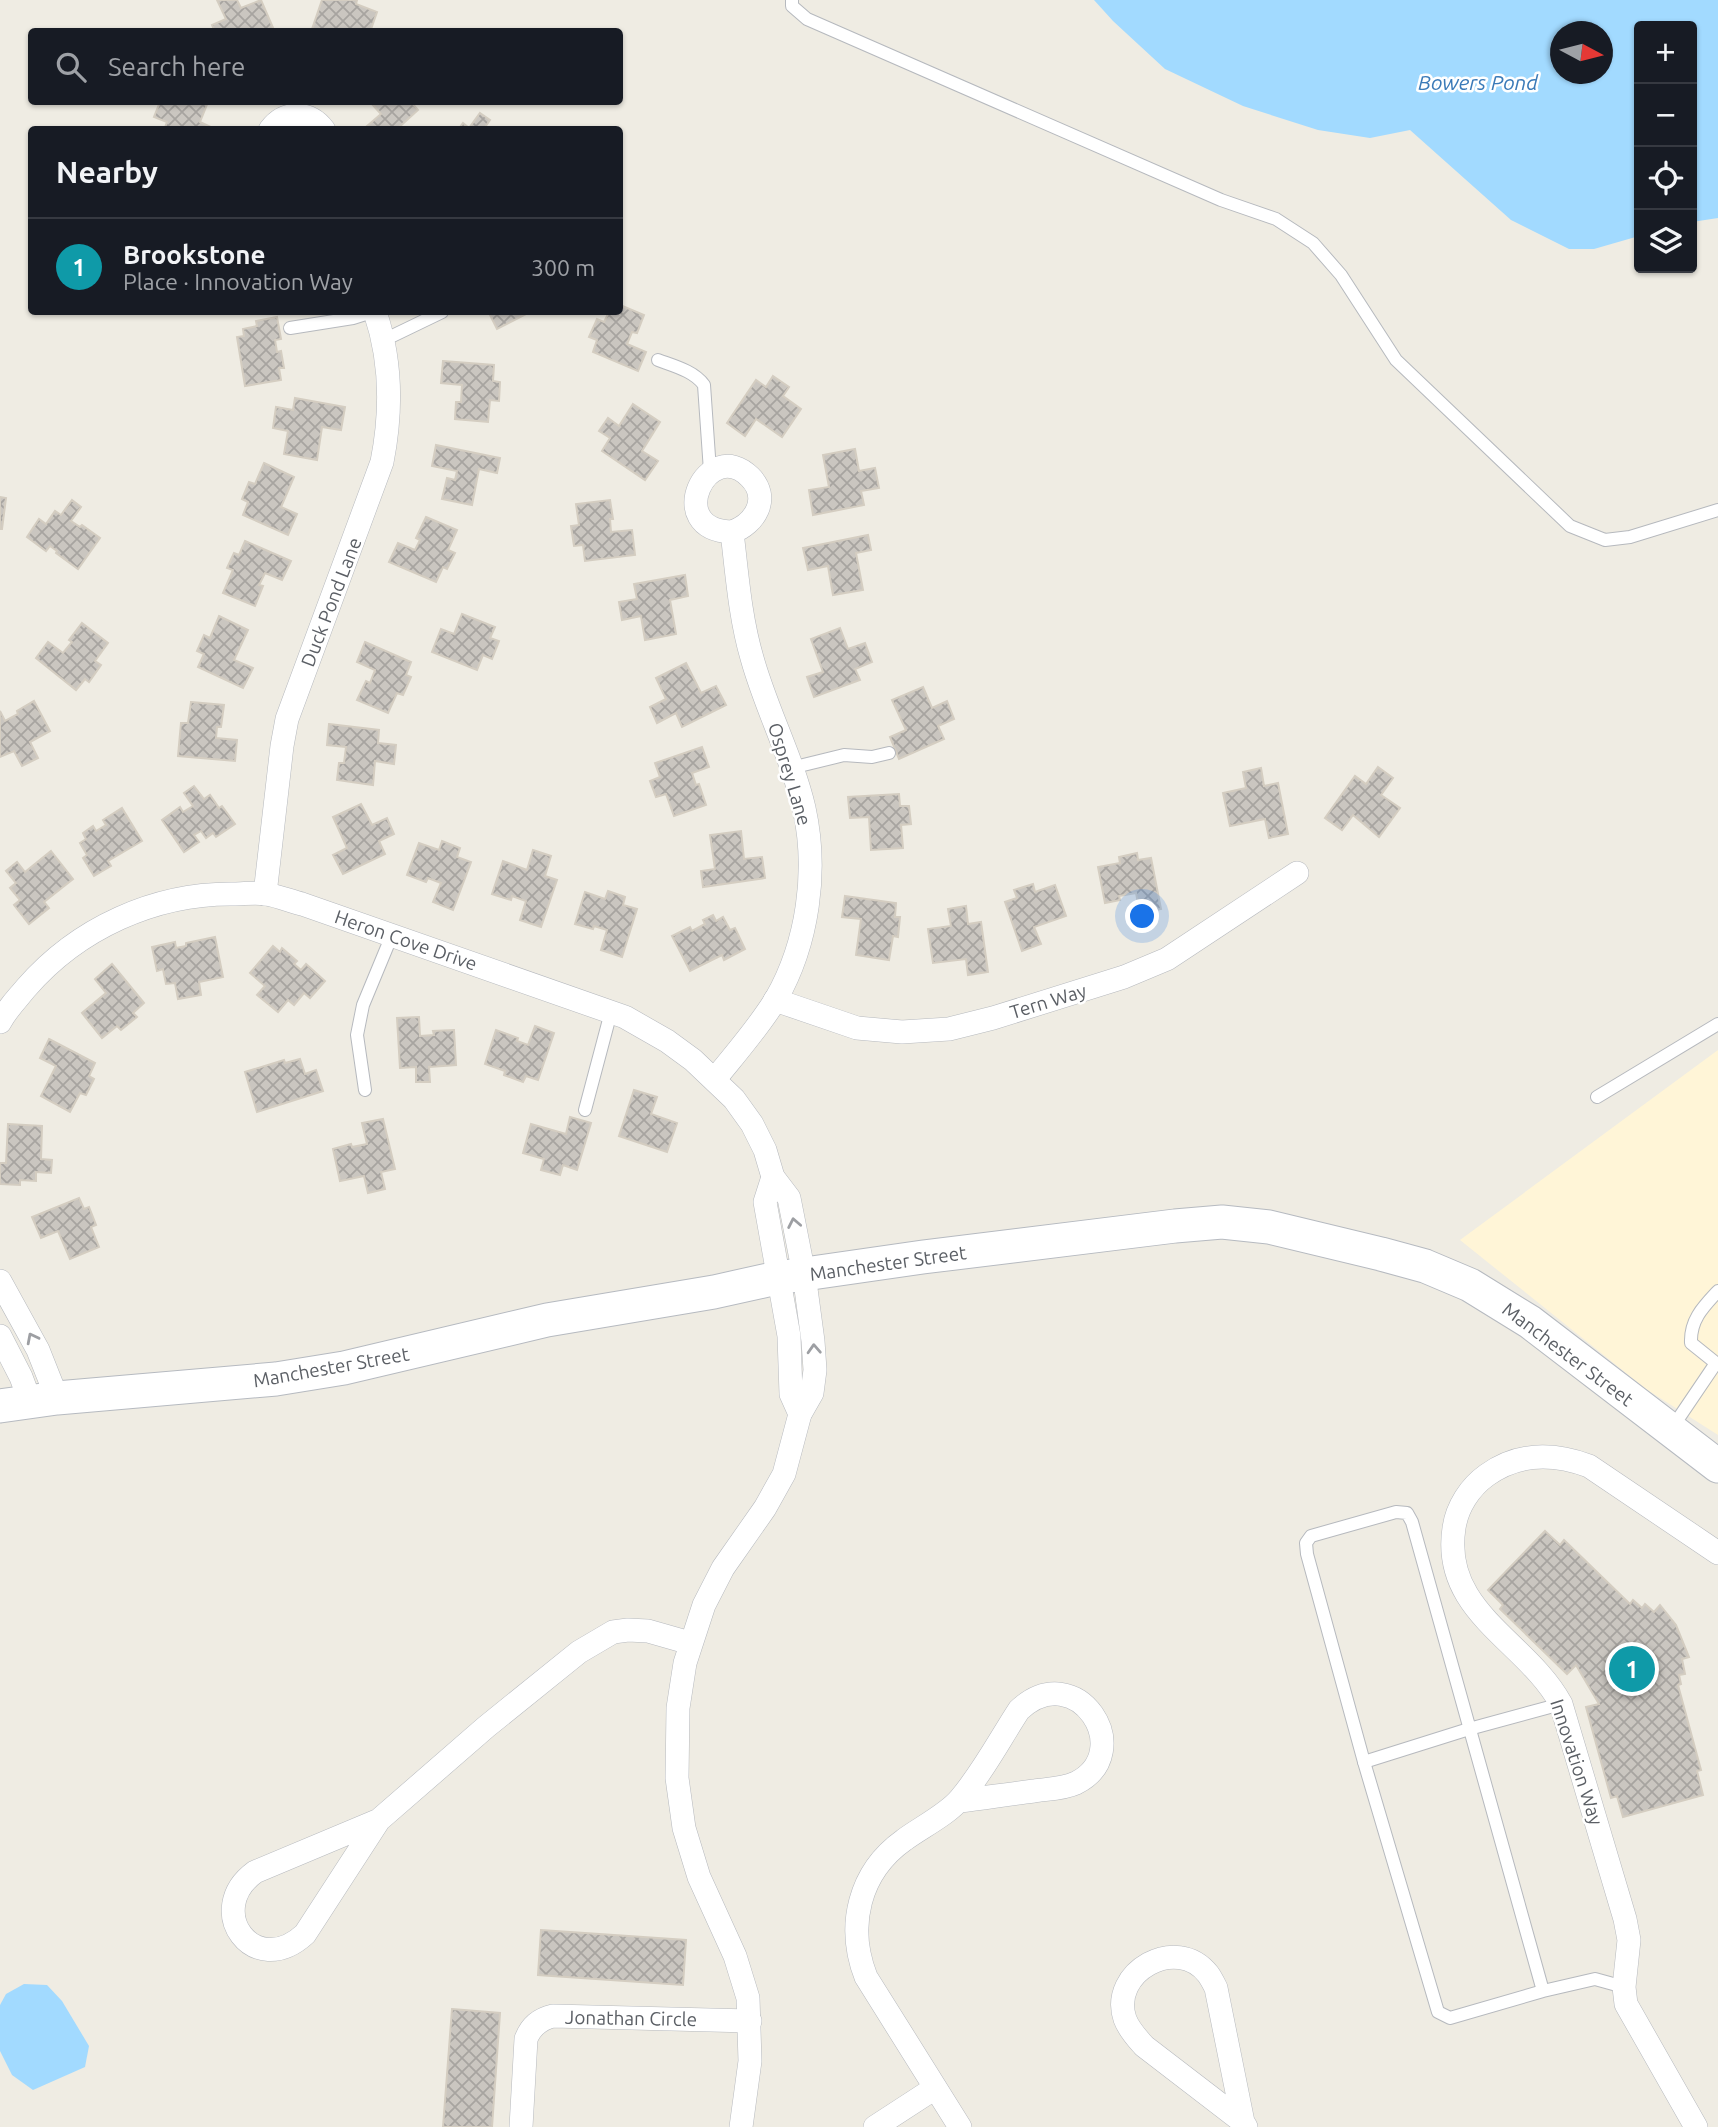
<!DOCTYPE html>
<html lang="en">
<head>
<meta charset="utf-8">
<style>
  body { margin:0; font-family:Ubuntu,sans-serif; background:#20242c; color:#f1f3f6 }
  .controls { position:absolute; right:21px; top:21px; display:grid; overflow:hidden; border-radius:7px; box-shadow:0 2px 5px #0004 }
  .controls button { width:63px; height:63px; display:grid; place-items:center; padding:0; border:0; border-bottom:2px solid #363941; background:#171b24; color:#f1f3f6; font:35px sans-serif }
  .compass { position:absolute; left:1550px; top:21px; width:63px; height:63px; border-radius:50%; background:#171b24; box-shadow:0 2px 5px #0004; rotate:97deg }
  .you { position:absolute; left:1143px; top:917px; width:24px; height:24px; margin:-18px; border:5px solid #fff; border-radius:50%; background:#1a73e8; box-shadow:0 0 0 10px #1a73e833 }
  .badge { display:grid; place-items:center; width:46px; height:46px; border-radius:50%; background:#0b8043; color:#fff; font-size:23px; font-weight:700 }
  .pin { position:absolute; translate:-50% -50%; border:4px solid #fff; box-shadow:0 2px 7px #0006 }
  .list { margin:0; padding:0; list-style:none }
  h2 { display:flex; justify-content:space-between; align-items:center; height:91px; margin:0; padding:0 28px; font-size:30px }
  h2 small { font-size:23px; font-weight:400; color:#9ea1a6 }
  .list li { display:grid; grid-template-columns:46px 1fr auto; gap:21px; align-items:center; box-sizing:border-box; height:98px; padding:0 28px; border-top:2px solid #363941 }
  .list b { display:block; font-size:26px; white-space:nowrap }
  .list p { margin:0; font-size:23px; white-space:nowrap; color:#9ea1a6 }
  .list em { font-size:23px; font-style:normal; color:#9ea1a6 }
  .icon { flex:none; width:38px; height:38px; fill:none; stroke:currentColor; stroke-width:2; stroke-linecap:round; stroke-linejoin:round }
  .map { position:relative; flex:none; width:1718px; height:2127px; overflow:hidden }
  .search { position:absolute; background:#171b24; box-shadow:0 2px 5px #0004; left:28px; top:28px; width:595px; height:77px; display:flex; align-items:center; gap:18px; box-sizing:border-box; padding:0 24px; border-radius:7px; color:#9ea1a6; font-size:26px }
  .panel { position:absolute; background:#171b24; box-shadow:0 2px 5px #0004; left:28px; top:126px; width:595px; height:189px; border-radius:7px }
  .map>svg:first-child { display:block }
  .commercial { fill:#fff5d7 }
  .water { fill:#a2daff; fill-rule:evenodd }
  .building { fill:url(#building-cross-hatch); stroke:#d4cdc1; stroke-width:2 }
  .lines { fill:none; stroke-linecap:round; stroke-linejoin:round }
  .lane-casing { stroke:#b6b9be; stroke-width:14 }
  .street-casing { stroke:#b6b9be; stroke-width:24 }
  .secondary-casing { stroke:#b6bac0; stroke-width:35 }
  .lane { stroke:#fff; stroke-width:12 }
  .street { stroke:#fff; stroke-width:23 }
  .secondary { stroke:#fff; stroke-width:33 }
  .oneway { stroke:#9d9fa3 }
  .labels { text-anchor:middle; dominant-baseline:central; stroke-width:5; stroke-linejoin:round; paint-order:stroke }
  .street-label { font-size:19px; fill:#5b5f65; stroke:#fff }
  .water-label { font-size:21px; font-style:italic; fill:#3a7ab8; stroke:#fff }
</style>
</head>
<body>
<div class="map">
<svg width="1718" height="2127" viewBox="0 0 1718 2127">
  <defs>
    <pattern id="building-cross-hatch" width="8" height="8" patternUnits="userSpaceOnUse" patternTransform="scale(1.75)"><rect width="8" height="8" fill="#cac6c0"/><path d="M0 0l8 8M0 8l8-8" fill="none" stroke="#a7a4a0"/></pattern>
  </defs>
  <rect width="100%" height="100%" fill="#efece3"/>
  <!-- commercial -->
  <polygon class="commercial" points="1718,1050 1718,1435 1646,1389 1460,1240"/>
  <!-- water -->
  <g class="water">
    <path d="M1094,0H1718V218L1692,222V26H1639V236L1594,249H1569L1511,220L1410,130L1370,138L1318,130L1243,106L1165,69L1113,21ZM1560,32H1602V74H1560Z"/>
    <polygon points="24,1984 47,1985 62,2001 89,2046 85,2067 33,2090 12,2075 0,2051 0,2005 6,1994"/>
  </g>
  <!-- building -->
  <g class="building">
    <polygon points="217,0 237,0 241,8 261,0 274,30 215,32 212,25 226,19"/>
    <polygon points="322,0 357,0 356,4 377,12 370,32 311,32"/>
    <polygon points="160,102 208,102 200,122 217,130 164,130 167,122 154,117"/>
    <polygon points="370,102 411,102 418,110 396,130 368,130 366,127 381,114"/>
    <polygon points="480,113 490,120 483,130 458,130 463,123 469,128"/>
    <polygon points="620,305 644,315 637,333 632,332 627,344 646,352 638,371 593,352 597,340 589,337 597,319 604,322 609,312 620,312"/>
    <polygon points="491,312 525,312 526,314 497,329 489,313"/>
    <polygon points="277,317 281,339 275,340 277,352 281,351 284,368 279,368 281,380 245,386 237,337 244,336 243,329 257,326 256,321"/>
    <polygon points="443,361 494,365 493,381 500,382 499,401 490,400 488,422 455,419 456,402 461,402 462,385 441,383"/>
    <polygon points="773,376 789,387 783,396 801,409 782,437 756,419 745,436 727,423 756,380 766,387"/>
    <polygon points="295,398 345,407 341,430 322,427 317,460 284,454 288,431 273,428 276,407 293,410"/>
    <polygon points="633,404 660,422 642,451 658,461 645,480 602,451 610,438 599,431 608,418 619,426"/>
    <polygon points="436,445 500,458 497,473 479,469 472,505 442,499 447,478 455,480 457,471 432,466"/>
    <polygon points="855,449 859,471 875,468 879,488 861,491 864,505 813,515 809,490 829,487 823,455"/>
    <polygon points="264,463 294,477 281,507 297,514 288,535 243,515 248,502 242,499 249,482 255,484"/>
    <polygon points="0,497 6,498 2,529 0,529"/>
    <polygon points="72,500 81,507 71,521 80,527 82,525 100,538 78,569 56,553 57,551 50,546 46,551 27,537 39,519 46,524 55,511 61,515"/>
    <polygon points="610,500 613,519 610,519 611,532 632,530 635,555 585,561 583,545 574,546 571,526 579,525 576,504"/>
    <polygon points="426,517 457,530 448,550 455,553 447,569 443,567 436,582 389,562 398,543 415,550 420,540 416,538"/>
    <polygon points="868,535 871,550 856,553 863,590 833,595 828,566 808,570 803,548"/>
    <polygon points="245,541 291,561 282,580 265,573 259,585 263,586 255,606 223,593 233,570 227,568 234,553 239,555"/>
    <polygon points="685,575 688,596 670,600 676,634 645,640 641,616 622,620 619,602 637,599 634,584"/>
    <polygon points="462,614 495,627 490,638 499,641 492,659 483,655 477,670 432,652 441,629 454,634"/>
    <polygon points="219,616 248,630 234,660 253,668 243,688 198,667 204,654 197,651 204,635 210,638"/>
    <polygon points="82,623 108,643 95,661 101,665 89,682 85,679 76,690 36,658 48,642 63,653 72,642 69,640"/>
    <polygon points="840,628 848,649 865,643 872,662 855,669 860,680 814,697 807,677 823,672 811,639"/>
    <polygon points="365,642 411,662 406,675 411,677 403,695 397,693 388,713 357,700 366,681 370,683 375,670 357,662"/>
    <polygon points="686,663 701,693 716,686 726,705 682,727 676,713 657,723 650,707 666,699 656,678"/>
    <polygon points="923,687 932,708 947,701 954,719 938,726 944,739 899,759 890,737 906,730 892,700"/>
    <polygon points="34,701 50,731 30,742 38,758 22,766 14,751 0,757 0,711 5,721 18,714 17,711"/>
    <polygon points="191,702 224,705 221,727 217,727 216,738 237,740 235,761 178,756 181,723 188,723"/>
    <polygon points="329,724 379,730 378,743 396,745 394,764 375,761 373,785 337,780 339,763 344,763 346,747 327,745"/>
    <polygon points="702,747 709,767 692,773 696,785 699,784 706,805 674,816 666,794 656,797 650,781 660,777 655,763"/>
    <polygon points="1378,767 1393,778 1381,795 1400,808 1379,837 1353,815 1342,830 1325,818 1355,776 1366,784"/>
    <polygon points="1261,768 1264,786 1278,783 1288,834 1269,838 1265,819 1230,826 1223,793 1246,788 1243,772"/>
    <polygon points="194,786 204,799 210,795 219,808 222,806 235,824 216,837 213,833 206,838 201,831 194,835 199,842 184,852 162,820 180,807 183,812 193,806 184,793"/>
    <polygon points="899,794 900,806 909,806 911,824 901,825 903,848 871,850 869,817 850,818 848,797"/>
    <polygon points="361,804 372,825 387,818 394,834 379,841 385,854 343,874 333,855 347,848 333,817"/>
    <polygon points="122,808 142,841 108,861 111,866 94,876 83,858 87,855 80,843 86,839 83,833 93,826 96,831 106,825 103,820"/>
    <polygon points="741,831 744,859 762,857 765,878 703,887 701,871 715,869 710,835"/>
    <polygon points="442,841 460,848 457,857 471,862 453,910 433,902 441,883 428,878 426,882 407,875 419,843 439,850"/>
    <polygon points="533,850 551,856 545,876 557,880 541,927 520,920 526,901 512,896 511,900 492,894 503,861 527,870"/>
    <polygon points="51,851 73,879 44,902 49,908 29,924 14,905 20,900 10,888 16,883 6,871 17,862 25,872"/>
    <polygon points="1137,853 1138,860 1151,858 1161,909 1140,913 1136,893 1119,896 1120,900 1105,903 1098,867 1120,863 1119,857"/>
    <polygon points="1033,884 1035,892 1055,885 1066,916 1034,927 1041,944 1022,951 1005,902 1017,898 1014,890"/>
    <polygon points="608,891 625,897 623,905 637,909 622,957 601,950 607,930 594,926 593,929 575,924 585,892 605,899"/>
    <polygon points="845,896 896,903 895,917 900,917 898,937 893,936 889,960 856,955 861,919 842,917"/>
    <polygon points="966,906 968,924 981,922 988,972 968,975 966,959 933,963 928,929 951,926 948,909"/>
    <polygon points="713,915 716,921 723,917 730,930 735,928 745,949 724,960 722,955 690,971 672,936 690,927 692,931 705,924 703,920"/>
    <polygon points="215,937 223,977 199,982 201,995 178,999 175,983 166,984 163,969 157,971 152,947 175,942 176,948 186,946 186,943"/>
    <polygon points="273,946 280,952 282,948 297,961 294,964 301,970 306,964 325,981 310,998 304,993 294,1005 288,1000 278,1012 257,995 265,986 250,973"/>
    <polygon points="112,964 144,1003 133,1013 137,1017 121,1030 117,1026 102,1038 82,1013 106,993 95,979"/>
    <polygon points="419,1017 420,1036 434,1035 433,1031 454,1030 456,1065 429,1067 430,1082 416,1082 416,1067 400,1068 397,1018"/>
    <polygon points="535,1026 554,1033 538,1080 526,1076 523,1082 504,1075 505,1071 485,1064 496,1030 518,1038 517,1041 528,1045"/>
    <polygon points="49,1039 95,1063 89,1076 94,1079 86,1095 80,1093 70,1112 41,1096 56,1066 40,1058"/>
    <polygon points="300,1059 305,1074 316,1070 323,1091 257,1112 245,1072 284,1060 285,1063"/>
    <polygon points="634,1090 657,1097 651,1114 677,1123 667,1152 619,1136"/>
    <polygon points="570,1117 591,1123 577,1170 563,1165 560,1175 541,1170 544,1159 523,1153 531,1124 566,1134"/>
    <polygon points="383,1119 395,1169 381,1172 385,1189 368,1193 364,1176 340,1181 333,1149 351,1144 352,1147 367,1144 362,1123"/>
    <polygon points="8,1124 42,1126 41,1159 52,1160 51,1173 36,1172 36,1181 20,1180 20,1185 0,1184 0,1163 6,1163"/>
    <polygon points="79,1198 84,1209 89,1207 96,1225 91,1227 99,1247 70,1259 58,1231 41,1238 32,1217"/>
    <polygon points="1545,1531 1560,1545 1564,1540 1630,1604 1633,1600 1642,1608 1645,1604 1654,1612 1660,1605 1676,1625 1689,1657 1682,1659 1685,1674 1679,1675 1681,1684 1678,1685 1701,1770 1697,1771 1703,1795 1623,1817 1617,1796 1611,1798 1586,1707 1599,1704 1576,1665 1567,1674 1500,1609 1503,1605 1488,1590"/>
    <polygon points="541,1930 686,1940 683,1985 538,1975"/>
    <polygon points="452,2009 500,2013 492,2127 443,2127"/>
  </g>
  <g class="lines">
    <!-- lane casing -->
    <g class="lane-casing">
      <g id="lane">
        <polyline points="792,0 792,6 807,19 1221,200 1276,219 1313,243 1341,275 1396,360 1570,526 1605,540 1630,537 1718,510"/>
        <polyline points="290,328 353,318 372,312"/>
        <polyline points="384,340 442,312"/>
        <path d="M658,360C674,366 694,371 704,385L710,471"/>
        <polyline points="791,768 844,755 872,757 889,753"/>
        <polyline points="365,1090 357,1035 363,1005 392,935"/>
        <polyline points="1597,1097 1718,1024"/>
        <polyline points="585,1110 611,1012"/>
        <path d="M1672,1428L1716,1363L1691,1343C1690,1320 1703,1307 1718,1291"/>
        <polyline points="1364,1762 1469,1729 1561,1704"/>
        <polyline points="1543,1991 1412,1522 1407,1513 1396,1512 1311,1536 1306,1543 1307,1554 1364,1762 1438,2012 1450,2018 1543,1991 1595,1979 1624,1987"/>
      </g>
    </g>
    <!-- street casing -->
    <g class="street-casing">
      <g id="street">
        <path d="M270,130C285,110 310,111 324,130"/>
        <path d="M265,894L282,746L287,719L382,462C392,411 392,362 375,312"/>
        <polyline points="775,1000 857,1028 902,1032 949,1029 993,1018 1124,977 1167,959 1297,873"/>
        <path d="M0,1022C7,1009 17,999 26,988C78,928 155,893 234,894C244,894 256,892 266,894C278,896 290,901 302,904L625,1017L667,1041L693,1060L734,1099L752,1124L765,1150L773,1177L789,1198L804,1274L813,1341L815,1370L812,1393L800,1414L784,1474L765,1508L723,1568L704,1605L685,1663L678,1708L677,1778L684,1828L699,1877L735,1956L748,1998L750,2061L741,2127"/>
        <path d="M715,1079C736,1053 759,1027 776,999C808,943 818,871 804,808C792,757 766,709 752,658C740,617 737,574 732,532C755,524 771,498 750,477C708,435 662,530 732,532"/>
        <polyline points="773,1177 765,1202 789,1336 791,1394 800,1414"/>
        <polyline points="0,1281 38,1350 57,1398"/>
        <polyline points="0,1336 21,1377 30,1401"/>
        <path d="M959,1801C984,1798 1009,1794 1034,1791C1047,1789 1063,1789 1076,1783C1138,1752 1077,1656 1019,1710C1000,1739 983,1772 960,1799C948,1814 920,1828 904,1840C859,1872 846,1926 866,1977L960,2127"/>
        <path d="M379,1820L255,1872C203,1910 254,1981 305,1934L379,1820L486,1727L579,1652L613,1632L628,1630L648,1631L690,1643"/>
        <path d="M1243,2122L1216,1988C1214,1984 1211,1978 1208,1974C1177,1934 1109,1972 1125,2019C1129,2030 1137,2038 1144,2046L1243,2122L1246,2127"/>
        <path d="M521,2127L526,2039C531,2026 540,2019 553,2016L750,2021"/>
        <polyline points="875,2127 935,2088"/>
        <path d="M1696,2127L1626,2004L1624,1987L1629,1940L1625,1919L1561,1704C1527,1641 1441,1612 1454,1528C1457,1507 1470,1487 1487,1475C1519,1452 1554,1453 1589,1466L1718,1553"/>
      </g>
    </g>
    <!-- secondary casing -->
    <g class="secondary-casing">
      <polyline id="secondary" points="0,1406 57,1398 276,1379 344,1368 547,1320 714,1292 777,1278 923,1257 1175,1226 1222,1222 1269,1227 1381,1254 1425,1266 1470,1285 1530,1322 1718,1466"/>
    </g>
    <!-- lane -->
    <use href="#lane" class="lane"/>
    <!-- street -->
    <use href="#street" class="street"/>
    <!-- secondary -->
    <use href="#secondary" class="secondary"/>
  </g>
  <!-- one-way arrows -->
  <defs><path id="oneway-chevron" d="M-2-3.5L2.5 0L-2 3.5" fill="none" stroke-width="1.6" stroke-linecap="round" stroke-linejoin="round" transform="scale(1.75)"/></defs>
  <g class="oneway">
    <use href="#oneway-chevron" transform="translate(794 1223) rotate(-101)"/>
    <use href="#oneway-chevron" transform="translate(32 1338) rotate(-117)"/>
    <use href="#oneway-chevron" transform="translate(814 1349) rotate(-93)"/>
  </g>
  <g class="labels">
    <!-- street labels -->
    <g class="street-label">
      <text transform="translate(331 602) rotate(-69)">Duck Pond Lane</text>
      <text transform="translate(790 774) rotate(73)">Osprey Lane</text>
      <text transform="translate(406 940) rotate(19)">Heron Cove Drive</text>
      <text transform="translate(1048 1001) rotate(-17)">Tern Way</text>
      <text transform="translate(888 1263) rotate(-8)">Manchester Street</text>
      <text transform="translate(1568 1354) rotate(37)">Manchester Street</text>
      <text transform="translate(331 1367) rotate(-10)">Manchester Street</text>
      <text transform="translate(1577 1762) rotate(72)">Innovation Way</text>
      <text transform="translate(631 2018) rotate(1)">Jonathan Circle</text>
    </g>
    <!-- water labels -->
    <g class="water-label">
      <text x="1478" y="82">Bowers Pond</text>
    </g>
  </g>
</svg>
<div class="controls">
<button>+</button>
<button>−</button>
<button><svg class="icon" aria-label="locate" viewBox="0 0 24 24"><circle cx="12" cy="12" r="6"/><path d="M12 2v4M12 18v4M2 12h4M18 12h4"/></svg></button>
<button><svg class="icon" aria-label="layers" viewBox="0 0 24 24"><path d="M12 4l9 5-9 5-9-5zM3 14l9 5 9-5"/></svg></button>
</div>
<svg class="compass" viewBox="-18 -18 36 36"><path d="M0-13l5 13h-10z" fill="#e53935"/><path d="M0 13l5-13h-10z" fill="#9ea1a6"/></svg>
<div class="you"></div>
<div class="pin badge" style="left:1632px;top:1669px;background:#0f9aa8">1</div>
<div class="search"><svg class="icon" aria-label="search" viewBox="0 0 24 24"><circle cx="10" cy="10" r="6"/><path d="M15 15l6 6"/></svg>Search here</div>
<section class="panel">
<h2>Nearby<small></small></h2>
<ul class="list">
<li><span class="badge" style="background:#0f9aa8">1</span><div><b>Brookstone</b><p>Place · Innovation Way</p></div><em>300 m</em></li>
</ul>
</section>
</div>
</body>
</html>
